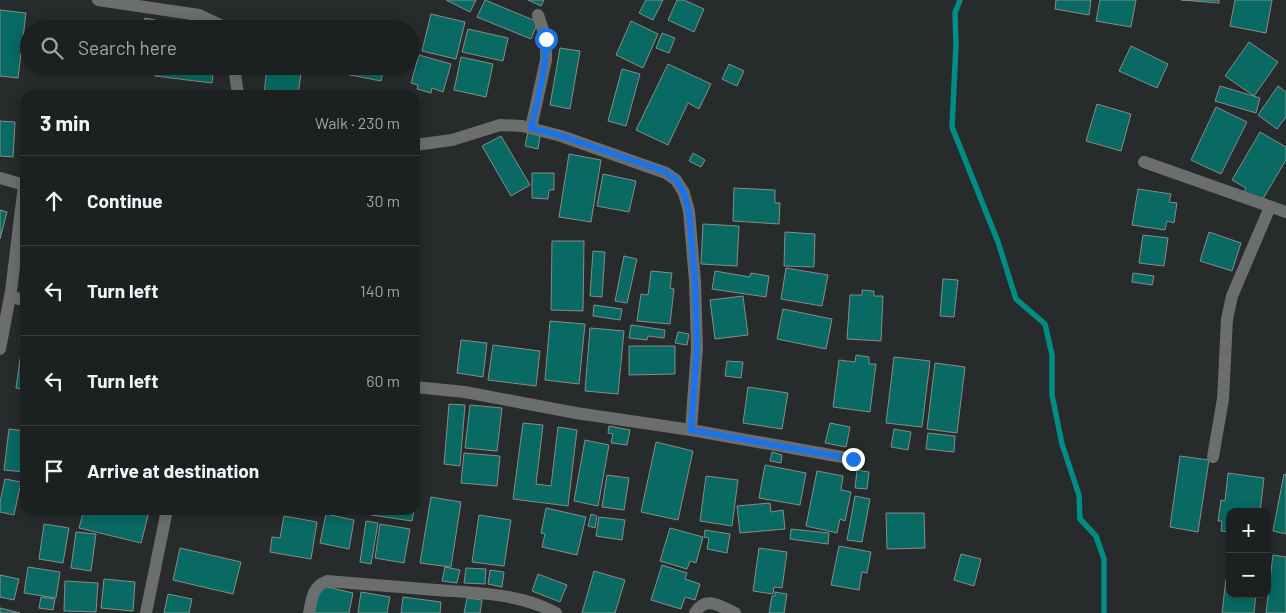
<!DOCTYPE html>
<html lang="en">
<head>
<meta charset="utf-8">
<style>
  body { margin:0; font-family:Barlow,sans-serif; background:#2a2d2d; color:#f1f3f6 }
  .controls { position:absolute; right:15px; bottom:15px; display:grid; overflow:hidden; border-radius:10px; box-shadow:0 2px 12px #0003 }
  .controls button { width:45px; height:45px; display:grid; place-items:center; padding:0; border:0; border-bottom:1px solid #3b3e3e; background:#1d2020; color:#f1f3f6; font:25px sans-serif }
  .stop { position:absolute; width:15px; height:15px; margin:-11px; border:4px solid #1a73e8; border-radius:50%; background:#fff }
  .stop.end { background:#1a73e8; border-color:#fff; box-shadow:0 1px 5px #0008 }
  .list { margin:0; padding:0; list-style:none }
  h2 { display:flex; justify-content:space-between; align-items:center; height:65px; margin:0; padding:0 20px; font-size:21px }
  h2 small { font-size:16px; font-weight:400; color:#a0a3a5 }
  .list li { display:grid; grid-template-columns:32px 1fr auto; gap:15px; align-items:center; box-sizing:border-box; height:90px; padding:0 20px; border-top:1px solid #3b3e3e }
  .list b { display:block; font-size:19px; white-space:nowrap }
  .list em { font-size:16px; font-style:normal; color:#a0a3a5 }
  .icon { flex:none; width:28px; height:28px; fill:none; stroke:currentColor; stroke-width:2; stroke-linecap:round; stroke-linejoin:round }
  .map { position:relative; flex:none; width:1286px; height:613px; overflow:hidden }
  .search { position:absolute; background:#1d2020; box-shadow:0 2px 12px #0003; left:20px; top:20px; width:400px; height:55px; display:flex; align-items:center; gap:12px; box-sizing:border-box; padding:0 18px; border-radius:28px; color:#a0a3a5; font-size:19px }
  .panel { position:absolute; background:#1d2020; box-shadow:0 2px 12px #0003; left:20px; top:90px; width:400px; height:425px; border-radius:15px }
  .map>svg:first-child { display:block }
  .lines { fill:none; stroke-linecap:round; stroke-linejoin:round }
  .stream { stroke:#028d84; stroke-width:5.5 }
  .building { fill:#086a63; stroke:#868c8b }
  .minor { stroke:#6c6e6e; stroke-width:12 }
  .route { stroke:#1a73e8; stroke-width:6 }
</style>
</head>
<body>
<div class="map">
<svg width="1286" height="613" viewBox="0 0 1286 613">
  <rect width="100%" height="100%" fill="#272b2b"/>
  <g class="lines">
    <!-- stream -->
    <polyline class="stream" points="960,0 955,13 956,45 952,127 998,242 1016,299 1045,324 1052,355 1052,395 1062,444 1079,495 1080,519 1096,536 1104,559 1104,613"/>
  </g>
  <!-- building -->
  <g class="building">
    <polygon points="446,0 476,0 470,12"/>
    <polygon points="485,0 538,22 531,39 477,17"/>
    <polygon points="528,0 544,0 541,6"/>
    <polygon points="646,0 663,0 653,20 639,13"/>
    <polygon points="677,0 684,0 704,9 694,32 668,20"/>
    <polygon points="1056,0 1091,0 1089,15 1055,9"/>
    <polygon points="1100,0 1136,0 1131,27 1096,21"/>
    <polygon points="1181,0 1219,0 1219,3"/>
    <polygon points="1235,0 1272,0 1266,33 1230,26"/>
    <polygon points="0,10 26,13 18,78 0,76"/>
    <polygon points="431,14 465,22 456,59 422,51"/>
    <polygon points="145,18 155,20 154,29 143,29"/>
    <polygon points="631,21 658,34 643,68 616,55"/>
    <polygon points="272,23 306,27 306,29 271,29"/>
    <polygon points="182,25 196,27 196,29 181,29"/>
    <polygon points="468,29 508,38 503,61 462,52"/>
    <polygon points="662,33 675,38 669,53 656,48"/>
    <polygon points="1249,42 1278,62 1254,96 1225,76"/>
    <polygon points="1131,46 1168,64 1157,88 1119,71"/>
    <polygon points="560,48 580,51 570,109 550,105"/>
    <polygon points="419,55 451,64 443,92 432,88 431,93 417,89 418,85 411,83"/>
    <polygon points="461,57 493,64 486,97 454,90"/>
    <polygon points="668,64 711,84 699,109 688,103 668,145 636,130"/>
    <polygon points="729,64 744,71 737,86 722,79"/>
    <polygon points="156,66 214,66 212,83 155,76"/>
    <polygon points="267,66 302,66 298,95 264,95"/>
    <polygon points="346,66 384,66 381,81 345,74"/>
    <polygon points="622,69 640,74 626,126 608,121"/>
    <polygon points="1220,86 1260,98 1256,113 1215,101"/>
    <polygon points="1278,86 1286,92 1286,117 1277,129 1258,115"/>
    <polygon points="1097,104 1131,114 1121,151 1086,141"/>
    <polygon points="1216,107 1247,122 1221,174 1191,160"/>
    <polygon points="0,121 15,122 13,157 0,156"/>
    <polygon points="528,132 540,135 538,149 525,146"/>
    <polygon points="1260,132 1286,147 1286,160 1261,202 1244,192 1246,188 1232,180"/>
    <polygon points="501,136 530,185 511,196 482,146"/>
    <polygon points="693,153 705,160 701,167 689,161"/>
    <polygon points="569,154 601,160 591,222 559,217"/>
    <polygon points="532,173 554,173 554,190 549,190 548,199 532,198"/>
    <polygon points="603,174 636,181 629,212 597,206"/>
    <polygon points="734,188 775,190 775,203 780,203 779,224 733,221"/>
    <polygon points="1138,189 1171,194 1169,202 1177,203 1174,223 1167,221 1165,230 1132,225"/>
    <polygon points="0,210 7,212 0,239"/>
    <polygon points="703,224 739,226 737,266 701,264"/>
    <polygon points="785,232 815,234 814,267 784,266"/>
    <polygon points="1209,232 1241,243 1232,271 1200,261"/>
    <polygon points="1143,235 1168,238 1164,266 1139,263"/>
    <polygon points="552,241 584,241 583,311 551,310"/>
    <polygon points="593,251 605,252 602,297 590,296"/>
    <polygon points="624,256 637,259 627,303 615,301"/>
    <polygon points="786,268 828,275 822,306 781,299"/>
    <polygon points="651,271 672,273 670,288 674,289 670,324 637,321 641,294 648,295"/>
    <polygon points="715,271 750,277 751,273 769,276 766,297 712,289"/>
    <polygon points="1133,273 1154,276 1152,285 1132,282"/>
    <polygon points="943,279 958,280 954,317 940,316"/>
    <polygon points="862,290 874,291 874,296 883,296 881,341 847,339 850,295 862,295"/>
    <polygon points="743,296 748,335 715,339 710,300"/>
    <polygon points="594,305 622,309 620,320 593,316"/>
    <polygon points="783,309 832,319 826,349 777,339"/>
    <polygon points="25,310 25,341 20,340"/>
    <polygon points="550,321 585,324 579,384 545,380"/>
    <polygon points="631,325 665,330 664,338 648,336 647,340 629,338"/>
    <polygon points="590,328 624,331 618,394 585,391"/>
    <polygon points="678,332 689,334 687,345 675,343"/>
    <polygon points="461,340 487,343 483,377 457,373"/>
    <polygon points="22,345 25,346 25,390 16,388"/>
    <polygon points="493,345 540,351 536,386 488,380"/>
    <polygon points="629,346 675,346 675,374 629,375"/>
    <polygon points="856,355 869,357 869,364 876,364 870,412 833,407 839,360 855,362"/>
    <polygon points="894,357 930,361 922,427 886,423"/>
    <polygon points="727,361 743,362 741,378 725,376"/>
    <polygon points="935,363 965,367 957,433 927,429"/>
    <polygon points="748,387 788,393 782,429 743,423"/>
    <polygon points="449,404 465,405 460,466 444,464"/>
    <polygon points="470,405 502,408 497,451 465,448"/>
    <polygon points="523,423 543,425 536,484 551,486 558,427 577,430 568,506 513,499"/>
    <polygon points="830,423 850,427 846,447 825,443"/>
    <polygon points="609,426 630,430 627,445 611,443 613,434 608,433"/>
    <polygon points="9,429 25,431 25,472 4,470"/>
    <polygon points="894,429 911,432 908,450 891,447"/>
    <polygon points="928,433 955,436 954,452 926,449"/>
    <polygon points="585,440 609,445 598,506 574,501"/>
    <polygon points="656,442 693,451 678,520 641,512"/>
    <polygon points="772,452 782,455 781,463 770,461"/>
    <polygon points="464,453 500,456 497,486 461,483"/>
    <polygon points="1180,456 1209,460 1198,532 1170,527"/>
    <polygon points="765,465 806,473 800,505 759,498"/>
    <polygon points="857,470 869,472 867,489 855,488"/>
    <polygon points="817,471 843,476 841,490 851,492 845,521 840,519 837,533 806,526"/>
    <polygon points="1228,473 1264,478 1260,512 1230,512 1230,532 1221,531 1222,521 1218,521 1221,500 1225,501"/>
    <polygon points="1284,474 1286,475 1286,534 1273,531"/>
    <polygon points="607,475 629,478 624,510 602,507"/>
    <polygon points="706,476 738,480 732,526 700,521"/>
    <polygon points="5,479 21,482 14,515 0,512 0,502"/>
    <polygon points="855,496 870,499 862,542 847,540"/>
    <polygon points="431,497 461,502 451,567 420,563"/>
    <polygon points="770,503 771,512 783,510 785,529 740,533 737,506"/>
    <polygon points="546,508 586,517 577,555 542,547 545,534 541,533"/>
    <polygon points="84,510 139,510 149,512 141,543 79,528"/>
    <polygon points="340,510 361,510 361,513"/>
    <polygon points="371,510 414,510 412,521 371,515"/>
    <polygon points="886,513 924,513 925,548 887,549"/>
    <polygon points="326,514 354,520 349,549 320,543"/>
    <polygon points="591,514 597,516 595,528 588,526"/>
    <polygon points="479,515 511,520 504,566 472,562"/>
    <polygon points="284,516 317,522 311,559 270,552 272,537 280,538"/>
    <polygon points="599,517 625,520 622,540 596,536"/>
    <polygon points="366,521 378,523 371,564 360,562"/>
    <polygon points="44,524 69,528 63,563 39,559"/>
    <polygon points="380,524 410,529 404,563 375,558"/>
    <polygon points="670,528 703,537 696,563 690,561 687,569 660,561"/>
    <polygon points="791,529 829,533 828,544 790,539"/>
    <polygon points="705,530 730,534 727,553 707,549 709,538 704,537"/>
    <polygon points="76,532 96,534 91,571 71,568"/>
    <polygon points="839,546 871,552 867,573 862,572 859,590 831,585"/>
    <polygon points="180,548 241,562 233,594 173,580"/>
    <polygon points="759,548 787,552 782,588 774,587 773,594 753,591"/>
    <polygon points="961,554 981,559 974,586 954,580"/>
    <polygon points="1273,555 1286,557 1286,613 1266,613"/>
    <polygon points="662,565 687,573 685,579 700,584 695,600 685,597 681,609 651,600"/>
    <polygon points="28,567 60,572 56,598 24,593"/>
    <polygon points="445,567 460,570 457,583 442,581"/>
    <polygon points="466,568 486,569 485,584 464,583"/>
    <polygon points="490,570 504,572 502,587 488,584"/>
    <polygon points="594,571 625,580 615,613 582,613"/>
    <polygon points="538,574 567,585 560,602 532,591"/>
    <polygon points="0,575 19,579 14,600 0,597"/>
    <polygon points="104,579 135,582 133,611 101,608"/>
    <polygon points="1226,579 1230,580 1230,594 1256,594 1254,613 1222,613"/>
    <polygon points="65,581 98,583 96,612 64,611"/>
    <polygon points="319,585 353,593 349,613 313,613"/>
    <polygon points="361,592 390,597 387,613 358,613"/>
    <polygon points="775,592 787,594 784,613 769,613 772,596 775,596"/>
    <polygon points="168,594 192,599 189,613 164,613"/>
    <polygon points="41,597 55,599 53,610 39,608"/>
    <polygon points="403,597 441,602 440,613 401,613"/>
    <polygon points="467,598 482,600 480,613 464,613"/>
    <polygon points="0,608 20,613 0,613"/>
  </g>
  <g class="lines">
    <!-- minor -->
    <g class="minor">
      <polyline points="98,0 199,15 222,26 223,29"/>
      <polyline points="234,66 238,95"/>
      <polyline points="531,128 546,60 546,39 538,15"/>
      <polyline points="415,145 452,140 500,125 522,126 561,136 666,173 676,180 684,193 689,211 695,281 697,348 691,430"/>
      <polyline points="1144,162 1286,212"/>
      <polyline points="0,178 25,185"/>
      <polyline points="10,297 25,300"/>
      <polyline points="0,349 11,291 24,185"/>
      <polyline points="415,387 465,392 576,413 691,430 853,459"/>
      <polyline points="1213,457 1223,399 1227,319 1232,296 1270,207"/>
      <polyline points="146,613 167,510"/>
      <path d="M309,613C312,599 312,587 327,581C364,584 400,587 436,590C476,593 520,593 556,613"/>
      <path d="M695,613C705,595 720,606 735,613"/>
    </g>
  </g>
  <g class="lines">
    <!-- route -->
    <path class="route" d="M546,39C546,70 538,98 531,128L562,136L666,172L676,180L684,193L689,212L695,281L697,348L691,430L853,459"/>
  </g>
</svg>
<div class="controls">
<button>+</button>
<button>−</button>
</div>
<div class="stop" style="left:546px;top:39px"></div>
<div class="stop end" style="left:853px;top:459px"></div>
<div class="search"><svg class="icon" aria-label="search" viewBox="0 0 24 24"><circle cx="10" cy="10" r="6"/><path d="M15 15l6 6"/></svg>Search here</div>
<section class="panel">
<h2>3 min<small>Walk · 230 m</small></h2>
<ul class="list">
<li><svg class="icon" aria-label="ahead" viewBox="0 0 24 24"><path d="M12 20V5M6 11l6-6 6 6"/></svg><div><b>Continue</b></div><em>30 m</em></li>
<li><svg class="icon" aria-label="left" viewBox="0 0 24 24"><path d="M17 20v-9H6M10 6l-5 5 5 5"/></svg><div><b>Turn left</b></div><em>140 m</em></li>
<li><svg class="icon" aria-label="left" viewBox="0 0 24 24"><path d="M17 20v-9H6M10 6l-5 5 5 5"/></svg><div><b>Turn left</b></div><em>60 m</em></li>
<li><svg class="icon" aria-label="arrive" viewBox="0 0 24 24"><path d="M6 21V4h12l-3 4 3 4H6"/></svg><div><b>Arrive at destination</b></div></li>
</ul>
</section>
</div>
</body>
</html>
